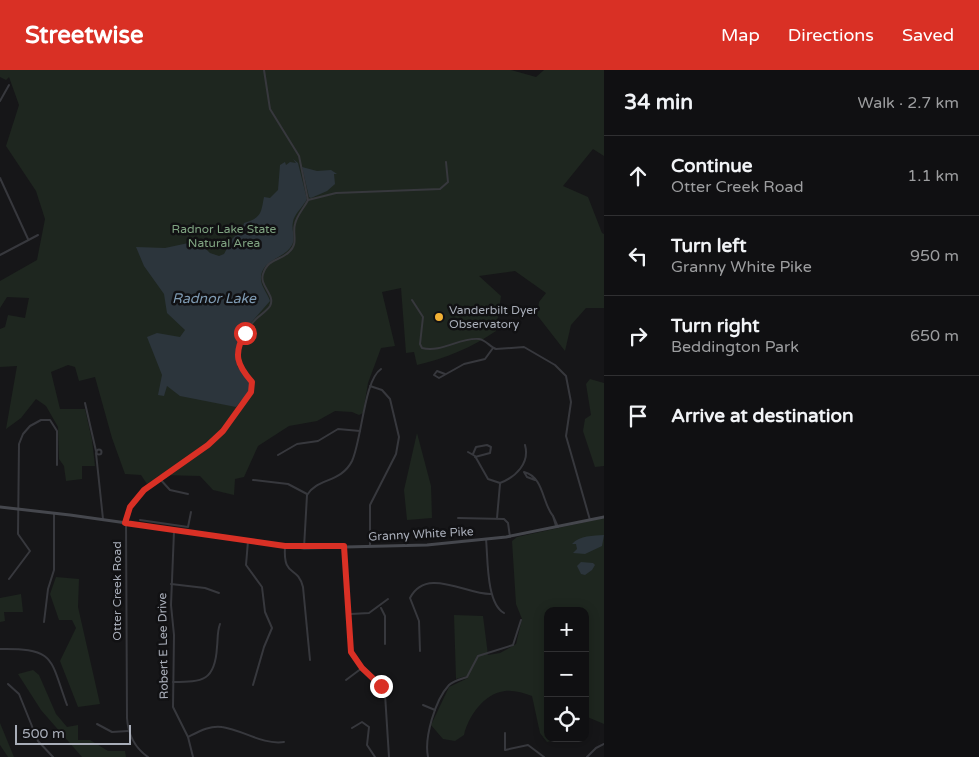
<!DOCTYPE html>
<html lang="en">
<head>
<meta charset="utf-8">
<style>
  body { margin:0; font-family:"Varela Round",sans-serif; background:#19191b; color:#f1f3f6 }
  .controls { position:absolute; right:15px; bottom:15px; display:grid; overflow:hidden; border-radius:10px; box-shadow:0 2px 12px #0003 }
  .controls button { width:45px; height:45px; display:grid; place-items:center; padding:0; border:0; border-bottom:1px solid #303032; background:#101012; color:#f1f3f6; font:25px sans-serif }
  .scale { position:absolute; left:15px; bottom:12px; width:116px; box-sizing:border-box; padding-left:5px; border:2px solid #a8adb8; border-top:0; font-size:14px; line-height:18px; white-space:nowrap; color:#a8adb8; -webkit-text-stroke:4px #111113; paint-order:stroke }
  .stop { position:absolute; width:15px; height:15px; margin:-11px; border:4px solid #d93025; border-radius:50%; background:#fff }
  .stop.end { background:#d93025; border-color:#fff; box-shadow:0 1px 5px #0008 }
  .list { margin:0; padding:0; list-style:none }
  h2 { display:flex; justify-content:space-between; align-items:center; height:65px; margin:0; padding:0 20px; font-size:21px }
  h2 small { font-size:16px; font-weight:400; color:#9c9d9f }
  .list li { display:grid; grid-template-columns:32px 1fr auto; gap:15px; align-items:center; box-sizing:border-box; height:80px; padding:0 20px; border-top:1px solid #303032 }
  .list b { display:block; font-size:19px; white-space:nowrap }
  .list p { margin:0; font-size:16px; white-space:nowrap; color:#9c9d9f }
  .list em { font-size:16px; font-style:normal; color:#9c9d9f }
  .icon { flex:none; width:28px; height:28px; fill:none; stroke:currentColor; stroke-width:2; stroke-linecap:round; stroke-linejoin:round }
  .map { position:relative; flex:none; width:604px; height:687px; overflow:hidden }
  header { display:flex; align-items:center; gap:30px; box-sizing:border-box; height:70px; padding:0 25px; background:#d93025; color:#fff }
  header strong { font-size:24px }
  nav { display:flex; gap:28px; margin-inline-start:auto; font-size:18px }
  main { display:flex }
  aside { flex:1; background:#101012 }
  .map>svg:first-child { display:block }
  .green { fill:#1e261f }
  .water { fill:#2c353c }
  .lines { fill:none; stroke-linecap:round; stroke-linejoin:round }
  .street { stroke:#37383d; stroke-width:2 }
  .secondary { stroke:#45474d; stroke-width:3 }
  .route { stroke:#d93025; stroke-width:6 }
  .poi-dot { fill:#f2b134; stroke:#111113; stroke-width:2 }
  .labels { text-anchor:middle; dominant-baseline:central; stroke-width:5; stroke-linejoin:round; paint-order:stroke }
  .park-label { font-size:12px; fill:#7fa381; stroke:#111113 }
  .poi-label { font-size:12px; fill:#a8adb8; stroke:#111113; text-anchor:start }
  .street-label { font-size:12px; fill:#a8adb8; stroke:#111113 }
  .water-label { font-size:14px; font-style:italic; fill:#7f9bb3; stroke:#111113 }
</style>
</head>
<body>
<header>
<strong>Streetwise</strong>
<nav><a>Map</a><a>Directions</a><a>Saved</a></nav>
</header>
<main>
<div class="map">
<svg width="604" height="687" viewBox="0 0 604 687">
  <rect width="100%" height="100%" fill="#161618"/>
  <!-- green -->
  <g class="green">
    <path d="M0,0H511L536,7L544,0H604V86L593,79L563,116L588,127L602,163L604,164V238H586L571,255L565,281L537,245L539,232L546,223L515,201L479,206L501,226L496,261C471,278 446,288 417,295L414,282L406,283L401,218L382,222L395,276L381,278L368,313L363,343L359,345L352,342L335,341L317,351L289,356L258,376L244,407L235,409L234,425L213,420L200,406L160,405L147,414L141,405L125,404L112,368L95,307L79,311L75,297L68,295L51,302L60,339H85L92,370L95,396H82V409L66,411L64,396L59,389L58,357L46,336L36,329L21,348L6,359L17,296L0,297V259L5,257L8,245L25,248L29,228L7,227L0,238V211L37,190L45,149L36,121L6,76L19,35L9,7L6,10L0,7Z"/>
    <polygon points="590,309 604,313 604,396 595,397 583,361 585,349 591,345 586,314"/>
    <polygon points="417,363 431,416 432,448 407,450 404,420"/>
    <path d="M604,448V654L585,646V541H548V668L558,669L547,672L540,663L532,626C523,623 514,620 505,621C484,623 468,647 464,665L455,671L443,669L431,655L449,617L468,608L466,606L456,609L454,545L483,546L488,585L500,583L516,574L522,549L516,534L512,471L517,467Z"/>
    <polygon points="56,507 79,509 78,537 100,634 78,637 60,591 76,558 72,550 59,550 50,524"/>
    <polygon points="21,524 23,542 4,542 5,551 0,552 0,528"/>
    <polygon points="33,600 39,605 56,644 67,657 78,655 78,670 90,670 108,681 125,681 126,687 82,687 41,640 18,604"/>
    <polygon points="0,653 14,687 8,687 0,675"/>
  </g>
  <!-- water -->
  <g class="water">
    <path d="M293,89L298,93L307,129C303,137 294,144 293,152C291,160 296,168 292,175C285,189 260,189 261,210C262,218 268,224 270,231L243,262L238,273L237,296L251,314L250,321L236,337L180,326L167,316L164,326L158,325L162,305L147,267L157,263L180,267L185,260L167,243L164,224L144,196L136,177L165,178L193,172L201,174L210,183L219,186L224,184L232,169L241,160L235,156L243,157L244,153C262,148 261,142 264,127L270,128L278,120L280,95L285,92L286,95L290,92L296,93Z"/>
    <polygon points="302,97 317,101 331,100 337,104 334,104 335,114 327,121 311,128 309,127"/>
    <path d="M604,465L602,476L585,484L573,483L577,479L576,474H572C580,465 593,466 604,465Z"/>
    <polygon points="581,492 593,493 595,495 592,500 585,505 581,504 577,496"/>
  </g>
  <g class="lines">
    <!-- street -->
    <g class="street">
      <polyline points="0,31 9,15"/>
      <polyline points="0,108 28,169"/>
      <polyline points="308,130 336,123 440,119 448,112 446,92"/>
      <polyline points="0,185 38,165"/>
      <path d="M412,230L423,247L420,274L422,278C442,283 460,267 479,269C486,270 490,277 496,279L524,277L555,295L566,306L571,332L566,366L590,450"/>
      <polyline points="445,304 437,301 434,305 439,308 464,294 485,289 493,278"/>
      <polyline points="370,316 382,320 390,329 399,367 396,384 370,435 370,476"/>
      <polyline points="85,333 96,381"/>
      <circle cx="99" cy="382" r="2.5"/>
      <path d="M468,382L475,386L488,409L500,413C516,407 530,393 525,375"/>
      <polyline points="96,383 103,449"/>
      <polyline points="473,384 476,377 487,375 491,377 490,383 475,387"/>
      <polyline points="278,385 297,374 318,371 338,359 360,361"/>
      <polyline points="159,408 170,420 188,424"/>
      <polyline points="253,410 288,414 307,424"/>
      <path d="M535,410L527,407L524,402C544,407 542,433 553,446"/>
      <polyline points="458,448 504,449 508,453 510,467"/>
      <polyline points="497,448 500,414"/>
      <polyline points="140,450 188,457 191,442"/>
      <polyline points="556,456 553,446 558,457"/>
      <polyline points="174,461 171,535 174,565 173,637 188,667 193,687"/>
      <path d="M486,469C488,488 486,533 504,543"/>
      <polyline points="248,471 246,495 262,517 265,542 272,558 264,577 253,615"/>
      <path d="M285,476C283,509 297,494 303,517L310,590"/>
      <path d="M304,478L307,425C317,408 341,413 352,391C362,369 364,310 381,299"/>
      <polyline points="344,478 351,582 385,624 389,687"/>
      <polyline points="9,509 30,481 18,464 19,374 23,364 30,356 41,350 50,350 57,361 57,395"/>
      <polyline points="171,514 205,518 219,523"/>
      <polyline points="381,538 385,546 385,574"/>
      <polyline points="351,544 369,543 388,529"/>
      <polyline points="44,552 48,519 54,500 54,443"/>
      <path d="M0,579C56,578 50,589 67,635"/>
      <path d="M420,581L419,551L410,528C426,496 467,525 491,524"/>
      <polyline points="346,610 362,598"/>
      <path d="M173,612C203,612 215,611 217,577C218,569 217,562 220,554"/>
      <polyline points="8,614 19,624 38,671 53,687"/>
      <polyline points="423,635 435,640"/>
      <polyline points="97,654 112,662 128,661"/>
      <polyline points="352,658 362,652 369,657 367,675 375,687"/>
      <polyline points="505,663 505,680 528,675 544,687"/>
      <path d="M188,667C198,662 210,655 222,657C243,660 262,675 284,672"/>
      <path d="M148,687C135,678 128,664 127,648L126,449L133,433L145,418L204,377L223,361L251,323L252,313C248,308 242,304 240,298C233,280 244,261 256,249C260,245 267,241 270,236C276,225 259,216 263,204C268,188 280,191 289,182C299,173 292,164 295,154C297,145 304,138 308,130L299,86L270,39L264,0"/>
      <path d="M428,687C424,668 435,630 449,615C453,611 461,609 467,607L478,586L513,575L521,550"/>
      <polyline points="587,687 596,678 604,674"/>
    </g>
    <!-- secondary -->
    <polyline class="secondary" points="0,437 70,445 304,478 427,475 506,467 604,447"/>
  </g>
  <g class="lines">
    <!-- route -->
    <path class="route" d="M245,263C233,284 237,295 252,312L251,322L223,361L208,375L144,420L130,437L125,453L285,476H344L351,582L362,598L381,616"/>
  </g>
  <!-- markers -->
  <circle class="poi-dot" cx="439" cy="247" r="5"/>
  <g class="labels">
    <!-- park labels -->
    <g class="park-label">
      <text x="224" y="159">Radnor Lake State<tspan x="224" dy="14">Natural Area</tspan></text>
    </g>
    <!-- poi labels -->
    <g class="poi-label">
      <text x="449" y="240">Vanderbilt Dyer<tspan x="449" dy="14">Observatory</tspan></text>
    </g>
    <!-- street labels -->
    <g class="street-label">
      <text transform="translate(421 464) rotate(-3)">Granny White Pike</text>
      <text transform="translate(117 521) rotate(-90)">Otter Creek Road</text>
      <text transform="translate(163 576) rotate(-91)">Robert E Lee Drive</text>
    </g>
    <!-- water labels -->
    <g class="water-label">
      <text x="214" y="228">Radnor Lake</text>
    </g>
  </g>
</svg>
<div class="controls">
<button>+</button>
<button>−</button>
<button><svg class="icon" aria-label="locate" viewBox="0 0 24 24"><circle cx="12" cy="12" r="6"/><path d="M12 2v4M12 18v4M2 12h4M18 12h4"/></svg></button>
</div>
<div class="scale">500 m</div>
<div class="stop" style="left:245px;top:263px"></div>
<div class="stop end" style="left:381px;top:616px"></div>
</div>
<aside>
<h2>34 min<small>Walk · 2.7 km</small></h2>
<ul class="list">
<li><svg class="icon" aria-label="ahead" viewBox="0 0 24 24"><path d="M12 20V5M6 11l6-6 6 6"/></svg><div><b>Continue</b><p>Otter Creek Road</p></div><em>1.1 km</em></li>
<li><svg class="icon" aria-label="left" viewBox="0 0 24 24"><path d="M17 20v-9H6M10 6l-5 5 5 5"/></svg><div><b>Turn left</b><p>Granny White Pike</p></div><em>950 m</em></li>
<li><svg class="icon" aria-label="right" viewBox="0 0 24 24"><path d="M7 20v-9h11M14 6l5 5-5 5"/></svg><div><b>Turn right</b><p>Beddington Park</p></div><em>650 m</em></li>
<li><svg class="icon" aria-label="arrive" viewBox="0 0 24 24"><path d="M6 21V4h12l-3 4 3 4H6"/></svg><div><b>Arrive at destination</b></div></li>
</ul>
</aside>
</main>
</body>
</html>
